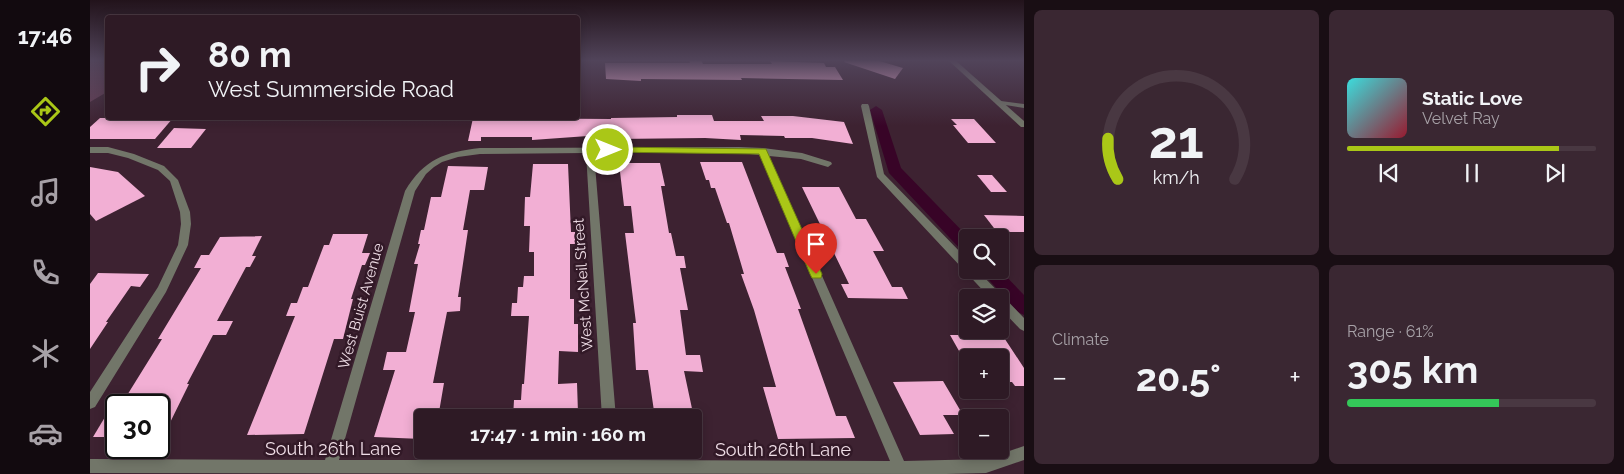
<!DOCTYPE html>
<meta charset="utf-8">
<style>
:root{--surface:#2e1a25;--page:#3a2732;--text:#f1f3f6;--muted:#a7a1a7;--line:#493842;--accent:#aac717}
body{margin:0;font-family:Raleway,sans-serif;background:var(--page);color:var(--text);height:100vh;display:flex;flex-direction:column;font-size:19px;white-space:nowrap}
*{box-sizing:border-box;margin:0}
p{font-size:16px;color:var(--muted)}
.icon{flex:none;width:28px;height:28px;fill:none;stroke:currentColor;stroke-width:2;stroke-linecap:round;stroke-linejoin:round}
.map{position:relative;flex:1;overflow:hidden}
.drawer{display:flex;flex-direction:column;gap:10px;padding:10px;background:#190e14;width:600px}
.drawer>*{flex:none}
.banner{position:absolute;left:15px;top:15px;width:475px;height:105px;border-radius:5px;box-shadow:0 2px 12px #0003,0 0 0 1px var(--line);background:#2e1a25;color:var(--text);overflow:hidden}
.controls{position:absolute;left:869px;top:229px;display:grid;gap:10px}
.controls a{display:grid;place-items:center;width:50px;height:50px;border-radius:5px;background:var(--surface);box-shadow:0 2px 12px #0003,0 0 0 1px var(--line);font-size:25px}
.speed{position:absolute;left:15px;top:394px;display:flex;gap:10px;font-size:25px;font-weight:700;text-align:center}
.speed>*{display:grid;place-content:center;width:65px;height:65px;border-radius:50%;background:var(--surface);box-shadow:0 2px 12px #0003,0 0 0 1px var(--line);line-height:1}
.speed .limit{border:2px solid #111;border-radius:8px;background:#fff;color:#111}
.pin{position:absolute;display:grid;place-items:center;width:42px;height:42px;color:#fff;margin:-51px -21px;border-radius:50% 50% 50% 0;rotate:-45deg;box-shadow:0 0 5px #0007}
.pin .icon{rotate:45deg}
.me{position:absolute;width:55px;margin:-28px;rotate:90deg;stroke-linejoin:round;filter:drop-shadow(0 0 4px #0008)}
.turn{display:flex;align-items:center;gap:18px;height:105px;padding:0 20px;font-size:22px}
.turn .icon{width:65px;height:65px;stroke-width:2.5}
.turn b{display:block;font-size:35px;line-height:42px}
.big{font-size:38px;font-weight:700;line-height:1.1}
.drawer .widget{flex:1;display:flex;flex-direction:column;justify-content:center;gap:8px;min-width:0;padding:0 18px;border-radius:8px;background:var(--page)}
.drawer .dial{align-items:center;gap:0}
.dial svg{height:130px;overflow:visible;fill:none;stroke:var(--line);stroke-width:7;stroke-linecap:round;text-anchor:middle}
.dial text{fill:var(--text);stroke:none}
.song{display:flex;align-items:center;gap:15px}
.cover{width:60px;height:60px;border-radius:8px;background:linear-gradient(135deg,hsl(180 70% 55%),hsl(350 70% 35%))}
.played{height:5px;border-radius:2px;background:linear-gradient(90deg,var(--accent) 85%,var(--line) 85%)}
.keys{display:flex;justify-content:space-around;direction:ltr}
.heat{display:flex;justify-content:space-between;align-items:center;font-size:28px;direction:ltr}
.charge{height:8px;border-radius:4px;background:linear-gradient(90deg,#34c759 61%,var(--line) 0)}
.drawer .tiles{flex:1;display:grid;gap:10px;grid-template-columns:repeat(2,1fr)}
.trip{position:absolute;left:324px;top:409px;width:288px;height:50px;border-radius:5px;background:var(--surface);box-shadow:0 2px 12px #0003,0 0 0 1px var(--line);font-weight:700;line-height:50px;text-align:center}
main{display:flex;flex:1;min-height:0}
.dock{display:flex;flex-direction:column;width:90px;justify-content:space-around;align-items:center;background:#120a0f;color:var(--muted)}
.dock .icon{width:35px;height:35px}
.dock .active{color:var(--accent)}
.dock b{font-size:22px;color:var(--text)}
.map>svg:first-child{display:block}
.green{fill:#633c52}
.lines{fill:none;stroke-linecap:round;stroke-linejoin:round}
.canal{fill:#380427;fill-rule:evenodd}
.building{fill:#f2afd4}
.lane{fill:#727669;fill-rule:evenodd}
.street{fill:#727669;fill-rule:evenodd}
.route{fill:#aac717;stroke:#6e810f}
.labels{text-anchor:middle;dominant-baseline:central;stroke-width:5;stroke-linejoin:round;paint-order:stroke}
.street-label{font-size:15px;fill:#efdde6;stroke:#321927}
.near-street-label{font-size:18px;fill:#efdde6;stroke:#321927}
</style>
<main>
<nav class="dock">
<b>17:46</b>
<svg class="icon active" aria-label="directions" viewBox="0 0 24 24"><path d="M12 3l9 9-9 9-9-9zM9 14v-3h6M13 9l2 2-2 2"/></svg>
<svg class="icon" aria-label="music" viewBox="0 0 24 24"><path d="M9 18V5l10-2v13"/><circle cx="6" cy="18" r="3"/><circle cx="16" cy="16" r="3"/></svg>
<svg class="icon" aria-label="phone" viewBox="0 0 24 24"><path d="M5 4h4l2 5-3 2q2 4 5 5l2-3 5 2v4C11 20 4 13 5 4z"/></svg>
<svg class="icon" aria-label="climate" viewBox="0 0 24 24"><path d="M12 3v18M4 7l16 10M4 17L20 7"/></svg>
<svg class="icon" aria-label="car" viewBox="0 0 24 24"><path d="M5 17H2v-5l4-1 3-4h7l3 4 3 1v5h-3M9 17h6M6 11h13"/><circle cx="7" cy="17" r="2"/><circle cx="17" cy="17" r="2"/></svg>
</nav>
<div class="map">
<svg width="934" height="474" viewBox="0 0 934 474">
<rect width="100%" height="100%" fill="#3d2231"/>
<!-- green -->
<polygon class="green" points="0,60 18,60 17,92 0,102"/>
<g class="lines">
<!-- canal -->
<g class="canal">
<polygon points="786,106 792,110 811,168 879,238 878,253 872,251 799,173 780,110"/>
<polygon points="890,270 910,270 934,295 934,315 928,312"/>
</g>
</g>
<!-- building -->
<g class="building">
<polygon points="599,60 611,60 613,64 682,64 680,61 734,63 736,67 745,67 753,80 651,78 652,80 551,79 551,81 516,79 515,63 600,63"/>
<polygon points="755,60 786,60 813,68 805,79 754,62"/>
<polygon points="587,115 622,115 624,121 674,121 671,116 703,116 754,122 763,144 722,138 695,138 694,136 650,135 651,140 615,138 526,139 526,136 498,136 442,140 442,137 391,137 391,141 378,141 383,118 521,119 521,118 587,117"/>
<polygon points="10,118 83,118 65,139 0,139 0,127"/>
<polygon points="861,119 884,119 906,143 878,143 863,125 867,125"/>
<polygon points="84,128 116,129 101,148 67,148"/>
<polygon points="610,162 652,162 687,253 694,253 699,267 695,267 711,309 708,309 746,416 756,416 765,438 688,439 673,387 686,387 664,310 651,274 654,274 639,223 637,223 625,188 621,188 619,180 616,180"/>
<polygon points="529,163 570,163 575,186 571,186 579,233 581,233 586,256 594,256 596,268 590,268 598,310 590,310 596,355 610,355 613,372 594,371 604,418 565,418 558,370 546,370 543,323 546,323 535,233 544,233 541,206 534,206"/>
<polygon points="443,164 478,164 481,232 485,232 485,244 480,244 480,299 484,299 484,324 488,324 488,352 469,351 468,384 487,383 488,413 474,414 474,418 423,418 424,400 431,400 432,384 434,384 439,316 421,316 422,303 427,303 428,287 433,287 434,276 444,276 444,252 439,252 440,226 434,226 435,197 440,197"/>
<polygon points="358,166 398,167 394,190 380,190 373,230 378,230 368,297 371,297 370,311 357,312 343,383 354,383 348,418 332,418 332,439 284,437 305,370 293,370 297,352 316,352 325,312 319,312 328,264 324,264 330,244 328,244 331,230 334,230 341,197 351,197"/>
<polygon points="0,167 28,172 55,196 6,221 0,214"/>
<polygon points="887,175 902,175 917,192 901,192"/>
<polygon points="712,187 749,187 766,219 776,219 794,251 783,251 802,287 812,287 818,299 758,298 751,284 759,284"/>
<polygon points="894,215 934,216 934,232 907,232"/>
<polygon points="243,234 278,234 272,253 280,253 275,265 272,265 261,299 263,299 253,339 244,339 214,434 157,435 205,316 196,316 201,303 207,303 213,287 218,287 234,245 239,245"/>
<polygon points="172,236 162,256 166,256 160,267 156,267 127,321 143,321 136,335 123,335 97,384 99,384 69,445 69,405 31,405 72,339 68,339 111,268 104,268 111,255 119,255 130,237"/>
<polygon points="8,273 59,274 50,287 41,286 16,322 18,322 0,349 0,284"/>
<polygon points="893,330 909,330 934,368 934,386 925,386 922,382 910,382 910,358 873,358 860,335 874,335 872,331 894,332"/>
<polygon points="853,381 873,415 853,415 864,434 830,435 803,382"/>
<polygon points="26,416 26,437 3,437 15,417"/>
</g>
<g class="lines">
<!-- lane -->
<polygon class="lane" points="911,101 934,104 934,108 909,104 908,103"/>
<!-- street -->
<g class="street">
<polygon points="858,60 865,60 934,121 934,127 931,127"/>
<polygon points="772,104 778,104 779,106 794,174 878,260 878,270 887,270 934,318 934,331 930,329 910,308 910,298 900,298 787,177 771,106"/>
<polygon points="0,147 18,147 44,154 74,166 88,180 100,212 101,224 98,245 76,292 5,407 0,409 0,392 68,287 88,245 91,224 90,212 80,181 68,170 38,158 18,153 0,153"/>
<path d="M 649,147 L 673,148 L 712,153 L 741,162 L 742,164 L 738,167 L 711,159 L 679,156 L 814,461 L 896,459 L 934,446 L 934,460 L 896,473 L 856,474 L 0,473 L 0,459 L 235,460 L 315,191 C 334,159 355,152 390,148 ZM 496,153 L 512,418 L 526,418 L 504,153 L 649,153 L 670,155 L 800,461 L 529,460 L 528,450 L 514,450 L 515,460 L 249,460 L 325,191 L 336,174 L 344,167 L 352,162 L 368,157 L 390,154 Z"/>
</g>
</g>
<!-- sky -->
<linearGradient id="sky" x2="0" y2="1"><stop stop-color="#22131b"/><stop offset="0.48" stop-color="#51445a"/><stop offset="1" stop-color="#51445a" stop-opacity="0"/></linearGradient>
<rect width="934" height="126" fill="url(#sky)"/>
<!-- route -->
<polygon class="route" points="518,147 676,149 732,274 731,278 722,278 720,274 669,154 515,152 515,148"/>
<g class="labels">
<!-- street labels -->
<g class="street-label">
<text transform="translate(493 285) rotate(-94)">West McNeil Street</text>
<text transform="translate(271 306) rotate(-74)">West Buist Avenue</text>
</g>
<!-- near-street labels -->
<g class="near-street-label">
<text x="243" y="448">South 26th Lane</text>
<text x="693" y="449">South 26th Lane</text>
</g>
</g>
</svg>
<div class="controls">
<a><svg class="icon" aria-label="search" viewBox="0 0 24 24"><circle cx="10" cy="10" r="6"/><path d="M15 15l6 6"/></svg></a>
<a><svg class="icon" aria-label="layers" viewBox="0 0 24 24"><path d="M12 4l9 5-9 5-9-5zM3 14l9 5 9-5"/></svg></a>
<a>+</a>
<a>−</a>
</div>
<div class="speed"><div class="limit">30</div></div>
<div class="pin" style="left:726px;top:274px;background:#d93025"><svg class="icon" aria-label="arrive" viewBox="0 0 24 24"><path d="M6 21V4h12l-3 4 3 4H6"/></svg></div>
<svg class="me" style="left:518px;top:150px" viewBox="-20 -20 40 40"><circle r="17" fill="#aac717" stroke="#fff" stroke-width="3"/><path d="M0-11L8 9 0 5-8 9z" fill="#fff"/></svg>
<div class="trip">17:47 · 1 min · 160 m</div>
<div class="banner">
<div class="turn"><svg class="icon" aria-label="right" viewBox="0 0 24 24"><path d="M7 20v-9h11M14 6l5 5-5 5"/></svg><div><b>80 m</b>West Summerside Road</div></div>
</div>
</div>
<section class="drawer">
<div class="tiles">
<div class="widget dial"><svg viewBox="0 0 100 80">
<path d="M14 69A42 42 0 1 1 86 69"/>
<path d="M14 69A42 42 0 0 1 8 44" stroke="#aac717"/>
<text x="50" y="56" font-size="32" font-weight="700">21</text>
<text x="50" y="72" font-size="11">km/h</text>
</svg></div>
<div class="widget">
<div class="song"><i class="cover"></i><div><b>Static Love</b><p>Velvet Ray</p></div></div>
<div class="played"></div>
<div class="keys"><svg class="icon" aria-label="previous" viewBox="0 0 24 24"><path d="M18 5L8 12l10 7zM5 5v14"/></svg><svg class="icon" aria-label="pause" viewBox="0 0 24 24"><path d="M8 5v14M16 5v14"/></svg><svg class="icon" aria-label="next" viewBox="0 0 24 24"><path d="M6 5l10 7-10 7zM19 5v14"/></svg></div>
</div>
<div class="widget"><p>Climate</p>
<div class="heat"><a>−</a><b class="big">20.5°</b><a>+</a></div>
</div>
<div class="widget"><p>Range · 61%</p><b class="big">305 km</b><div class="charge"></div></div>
</div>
</section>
</main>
